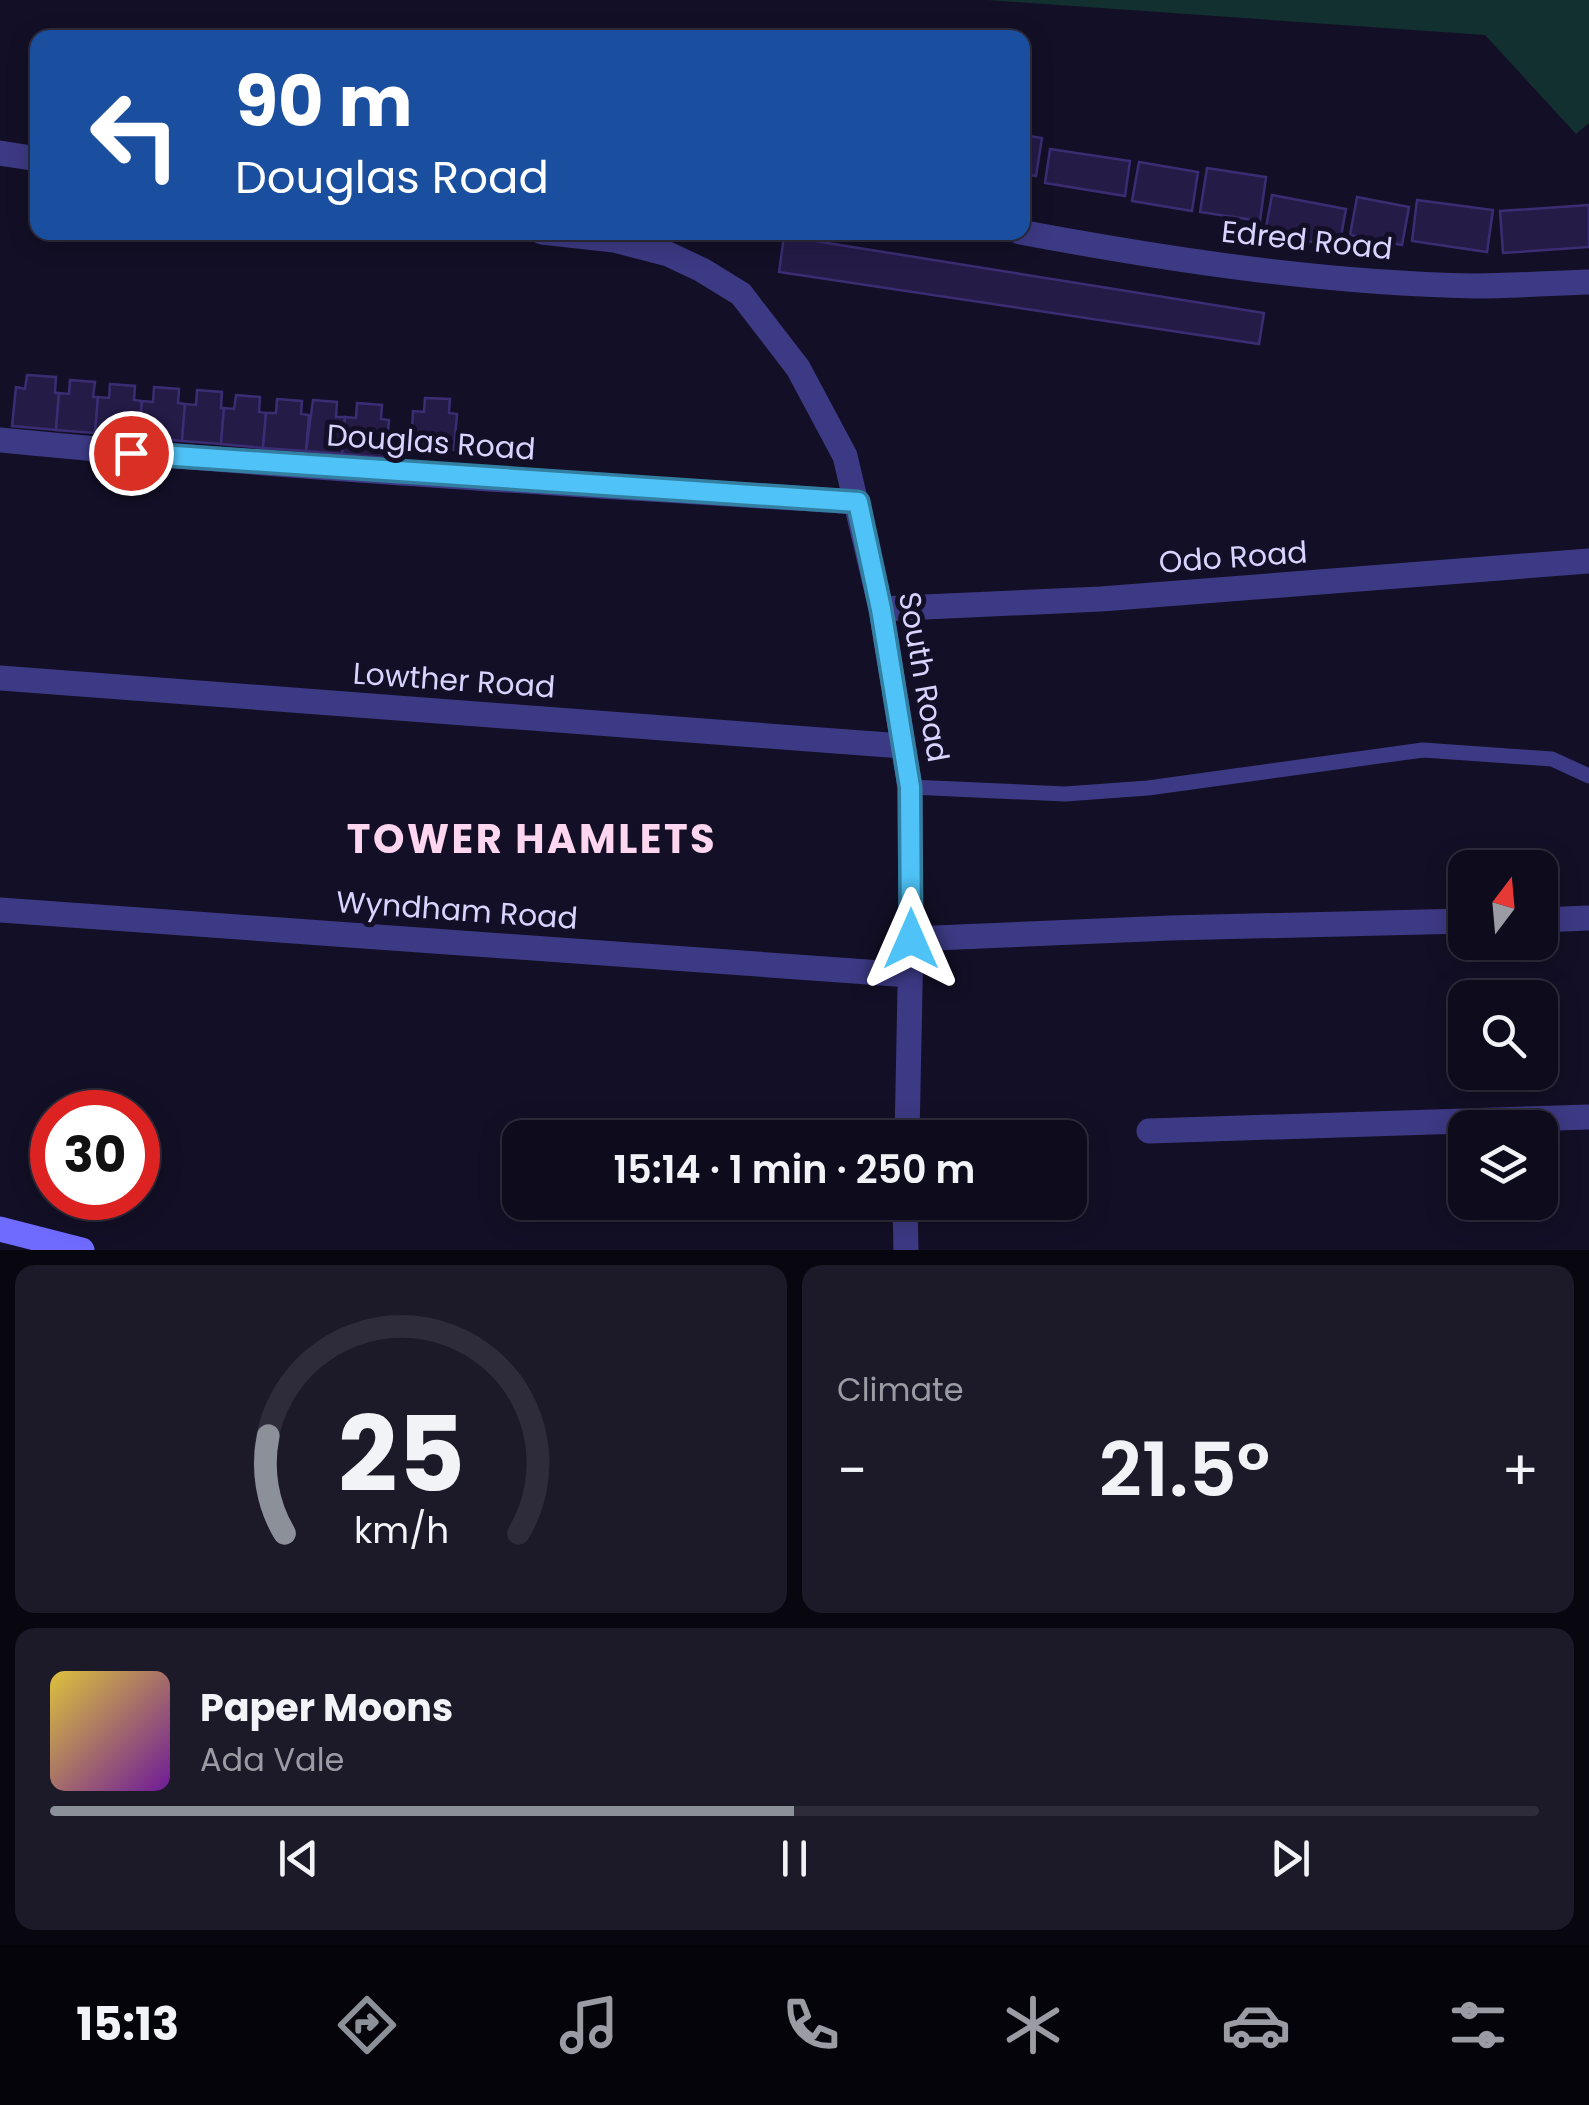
<!DOCTYPE html>
<meta charset="utf-8">
<style>
:root{--surface:#0e0b1c;--page:#1c1929;--text:#f1f3f6;--muted:#9b9ba3;--line:#2e2b3b;--accent:#8c9099}
body{margin:0;font-family:Poppins,sans-serif;background:var(--page);color:var(--text);height:100vh;display:flex;flex-direction:column;font-size:38px;white-space:nowrap}
*{box-sizing:border-box;margin:0}
p{font-size:32px;color:var(--muted)}
.icon{flex:none;width:55px;height:55px;fill:none;stroke:currentColor;stroke-width:2;stroke-linecap:round;stroke-linejoin:round}
.map{position:relative;height:1250px;overflow:hidden}
.details{display:flex;flex-direction:column;gap:15px;padding:15px;background:#08060f;flex:1}
.details>*{flex:none}
.hud{position:absolute;left:30px;top:30px;width:1000px;height:210px;border-radius:20px;box-shadow:0 5px 25px #0003,0 0 0 2px var(--line);background:#1a4fa0;color:#fff;overflow:hidden}
.needle{width:65px;rotate:16deg}
.controls{position:absolute;left:1448px;top:850px;display:grid;gap:20px}
.controls a{display:grid;place-items:center;width:110px;height:110px;border-radius:20px;background:var(--surface);box-shadow:0 5px 25px #0003,0 0 0 2px var(--line);font-size:50px}
.speed{position:absolute;left:30px;top:1090px;display:flex;gap:20px;font-size:50px;font-weight:700;text-align:center}
.speed>*{display:grid;place-content:center;width:130px;height:130px;border-radius:50%;background:var(--surface);box-shadow:0 5px 25px #0003,0 0 0 2px var(--line);line-height:1}
.speed .limit{border:15px solid #d22;background:#fff;color:#111}
.pin{position:absolute;display:grid;place-items:center;width:85px;height:85px;color:#fff;margin:-42px;border:5px solid #fff;border-radius:50%;box-shadow:0 2px 10px #0007}
.me{position:absolute;width:110px;margin:-55px;rotate:0deg;stroke-linejoin:round;filter:drop-shadow(0 0 8px #0008)}
.turn{display:flex;align-items:center;gap:35px;height:210px;padding:0 40px;font-size:45px}
.turn .icon{width:130px;height:130px;stroke-width:2.5}
.turn b{display:block;font-size:70px;line-height:85px}
.big{font-size:75px;font-weight:600;line-height:1.1}
.details .tile{flex:1;display:flex;flex-direction:column;justify-content:center;gap:15px;min-width:0;padding:0 35px;border-radius:20px;background:var(--page)}
.details .dial{align-items:center;gap:0}
.dial svg{height:260px;overflow:visible;fill:none;stroke:var(--line);stroke-width:7;stroke-linecap:round;text-anchor:middle}
.dial text{fill:var(--text);stroke:none}
.song{display:flex;align-items:center;gap:30px}
.cover{width:120px;height:120px;border-radius:15px;background:linear-gradient(135deg,hsl(50 70% 55%),hsl(280 70% 35%))}
.played{height:10px;border-radius:5px;background:linear-gradient(90deg,var(--accent) 50%,var(--line) 50%)}
.keys{display:flex;justify-content:space-around;direction:ltr}
.heat{display:flex;justify-content:space-between;align-items:center;font-size:55px;direction:ltr}
.details .tiles{flex:1;display:grid;gap:15px;grid-template-columns:1fr 1fr}
.tile:last-child{grid-column:span 2}
.trip{position:absolute;left:502px;top:1120px;width:585px;height:100px;border-radius:20px;background:var(--surface);box-shadow:0 5px 25px #0003,0 0 0 2px var(--line);font-weight:600;line-height:100px;text-align:center}
.dock{display:flex;height:160px;justify-content:space-around;align-items:center;background:#06040b;color:var(--muted)}
.dock .icon{width:70px;height:70px}
.dock .current{color:var(--accent)}
.dock b{font-size:45px;color:var(--text)}
.map>svg:first-child{display:block}
.green{fill:#12302f}
.building{fill:#241b47;stroke:#3b2d73;stroke-width:2.5}
.lines{fill:none;stroke-linecap:round;stroke-linejoin:round}
.lane{stroke:#3d3a85;stroke-width:15}
.street{stroke:#3d3a85;stroke-width:25}
.secondary{stroke:#6f6bff;stroke-width:25}
.route-casing{stroke:#337fa1;stroke-width:25}
.route{stroke:#4fc3f7;stroke-width:18}
.labels{text-anchor:middle;dominant-baseline:central;stroke-width:10;stroke-linejoin:round;paint-order:stroke}
.street-label{font-size:30px;fill:#d9d4ff;stroke:#130f26}
.district-label{font-size:40px;font-weight:bold;letter-spacing:2.5px;fill:#ffd6f0;stroke:#130f26}
</style>
<div class="map">
<svg width="1589" height="1250" viewBox="0 0 1589 1250">
<rect width="100%" height="100%" fill="#130f26"/>
<!-- green -->
<polygon class="green" points="987,0 1589,0 1589,123 1576,134 1485,35"/>
<!-- building -->
<g class="building">
<polygon points="1022,135 1042,138 1036,176 1022,174"/>
<polygon points="1050,149 1130,161 1125,196 1045,183"/>
<polygon points="1139,162 1198,172 1192,211 1132,201"/>
<polygon points="1207,168 1266,177 1260,221 1200,212"/>
<polygon points="1272,195 1346,209 1339,247 1265,233"/>
<polygon points="1357,197 1409,207 1402,245 1350,235"/>
<polygon points="1417,200 1493,210 1487,252 1412,241"/>
<polygon points="1589,205 1589,247 1503,253 1500,211"/>
<polygon points="784,236 1264,313 1259,344 779,272"/>
<polygon points="27,375 56,377 55,393 59,393 56,430 12,426 16,387 25,389"/>
<polygon points="70,380 95,382 93,397 98,397 95,433 56,430 59,393 69,394"/>
<polygon points="110,384 135,386 134,400 142,401 139,437 95,433 98,397 109,398"/>
<polygon points="154,387 179,389 178,403 185,404 182,441 139,437 142,401 153,402"/>
<polygon points="197,390 222,392 221,408 224,408 221,444 182,441 185,404 196,405"/>
<polygon points="236,395 260,397 259,412 266,413 263,448 221,444 224,408 234,409"/>
<polygon points="425,398 450,399 449,413 457,414 454,450 411,447 413,411 424,412"/>
<polygon points="277,399 302,401 301,414 309,415 306,451 263,448 266,413 276,413"/>
<polygon points="313,400 337,402 336,417 345,417 342,454 306,451"/>
<polygon points="357,403 382,405 381,419 389,420 386,458 342,454 345,417 356,418"/>
</g>
<g class="lines">
<!-- lane -->
<polyline class="lane" points="910,787 1065,794 1148,788 1423,750 1552,759 1589,776"/>
<!-- street -->
<g class="street">
<polyline points="0,153 38,159"/>
<polyline points="542,232 614,240 668,254 702,270 741,294 798,368 845,456 881,609 910,787 911,939 907,1138"/>
<path d="M 1020,232 C 1170,260 1322,283 1475,286 C 1513,286 1551,283 1589,282"/>
<path d="M 0,440 C 285,468 572,484 858,502"/>
<polyline points="881,609 1101,599 1589,561"/>
<polyline points="0,678 902,746"/>
<polyline points="0,910 910,975"/>
<polyline points="1540,920 1589,918"/>
<polyline points="911,939 1170,928 1465,921"/>
<polyline points="1149,1131 1589,1117"/>
<polyline points="905,1202 906,1250"/>
</g>
<!-- secondary -->
<polyline class="secondary" points="0,1229 82,1250"/>
</g>
<g class="lines">
<defs>
<polyline id="route" points="131,453 858,502 881,609 910,787 911,939"/>
</defs>
<!-- route casing -->
<use href="#route" class="route-casing"/>
<!-- route -->
<use href="#route" class="route"/>
</g>
<g class="labels">
<!-- street labels -->
<g class="street-label">
<text transform="translate(1307 240) rotate(6)">Edred Road</text>
<text transform="translate(431 442) rotate(4)">Douglas Road</text>
<text transform="translate(1233 557) rotate(-4)">Odo Road</text>
<text transform="translate(924 677) rotate(80)">South Road</text>
<text transform="translate(454 680) rotate(4)">Lowther Road</text>
<text transform="translate(457 910) rotate(4)">Wyndham Road</text>
</g>
<!-- district labels -->
<g class="district-label">
<text x="532" y="839">TOWER HAMLETS</text>
</g>
</g>
</svg>
<div class="controls">
<a><svg class="needle" viewBox="-14 -14 28 28"><path d="M0-13l5 13h-10z" fill="#e53935"/><path d="M0 13l5-13h-10z" fill="#9b9ba3"/></svg></a>
<a><svg class="icon" aria-label="search" viewBox="0 0 24 24"><circle cx="10" cy="10" r="6"/><path d="M15 15l6 6"/></svg></a>
<a><svg class="icon" aria-label="layers" viewBox="0 0 24 24"><path d="M12 4l9 5-9 5-9-5zM3 14l9 5 9-5"/></svg></a>
</div>
<div class="speed"><div class="limit">30</div></div>
<div class="pin" style="left:131px;top:453px;background:#d93025"><svg class="icon" aria-label="arrive" viewBox="0 0 24 24"><path d="M6 21V4h12l-3 4 3 4H6"/></svg></div>
<svg class="me" style="left:911px;top:939px" viewBox="-20 -20 40 40"><path d="M0-17L14 15 0 8-14 15z" fill="#4fc3f7" stroke="#fff" stroke-width="4"/></svg>
<div class="trip">15:14 · 1 min · 250 m</div>
<div class="hud">
<div class="turn"><svg class="icon" aria-label="left" viewBox="0 0 24 24"><path d="M17 20v-9H6M10 6l-5 5 5 5"/></svg><div><b>90 m</b>Douglas Road</div></div>
</div>
</div>
<section class="details">
<div class="tiles">
<div class="tile dial"><svg viewBox="0 0 100 80">
<path d="M14 69A42 42 0 1 1 86 69"/>
<path d="M14 69A42 42 0 0 1 9 39" stroke="#8c9099"/>
<text x="50" y="56" font-size="32" font-weight="700">25</text>
<text x="50" y="72" font-size="11">km/h</text>
</svg></div>
<div class="tile"><p>Climate</p>
<div class="heat"><a>−</a><b class="big">21.5°</b><a>+</a></div>
</div>
<div class="tile">
<div class="song"><i class="cover"></i><div><b>Paper Moons</b><p>Ada Vale</p></div></div>
<div class="played"></div>
<div class="keys"><svg class="icon" aria-label="previous" viewBox="0 0 24 24"><path d="M18 5L8 12l10 7zM5 5v14"/></svg><svg class="icon" aria-label="pause" viewBox="0 0 24 24"><path d="M8 5v14M16 5v14"/></svg><svg class="icon" aria-label="next" viewBox="0 0 24 24"><path d="M6 5l10 7-10 7zM19 5v14"/></svg></div>
</div>
</div>
</section>
<nav class="dock">
<b>15:13</b>
<svg class="icon current" aria-label="directions" viewBox="0 0 24 24"><path d="M12 3l9 9-9 9-9-9zM9 14v-3h6M13 9l2 2-2 2"/></svg>
<svg class="icon" aria-label="music" viewBox="0 0 24 24"><path d="M9 18V5l10-2v13"/><circle cx="6" cy="18" r="3"/><circle cx="16" cy="16" r="3"/></svg>
<svg class="icon" aria-label="phone" viewBox="0 0 24 24"><path d="M5 4h4l2 5-3 2q2 4 5 5l2-3 5 2v4C11 20 4 13 5 4z"/></svg>
<svg class="icon" aria-label="climate" viewBox="0 0 24 24"><path d="M12 3v18M4 7l16 10M4 17L20 7"/></svg>
<svg class="icon" aria-label="car" viewBox="0 0 24 24"><path d="M5 17H2v-5l4-1 3-4h7l3 4 3 1v5h-3M9 17h6M6 11h13"/><circle cx="7" cy="17" r="2"/><circle cx="17" cy="17" r="2"/></svg>
<svg class="icon" aria-label="filters" viewBox="0 0 24 24"><path d="M4 7h16M4 17h16"/><circle cx="9" cy="7" r="2"/><circle cx="15" cy="17" r="2"/></svg>
</nav>
